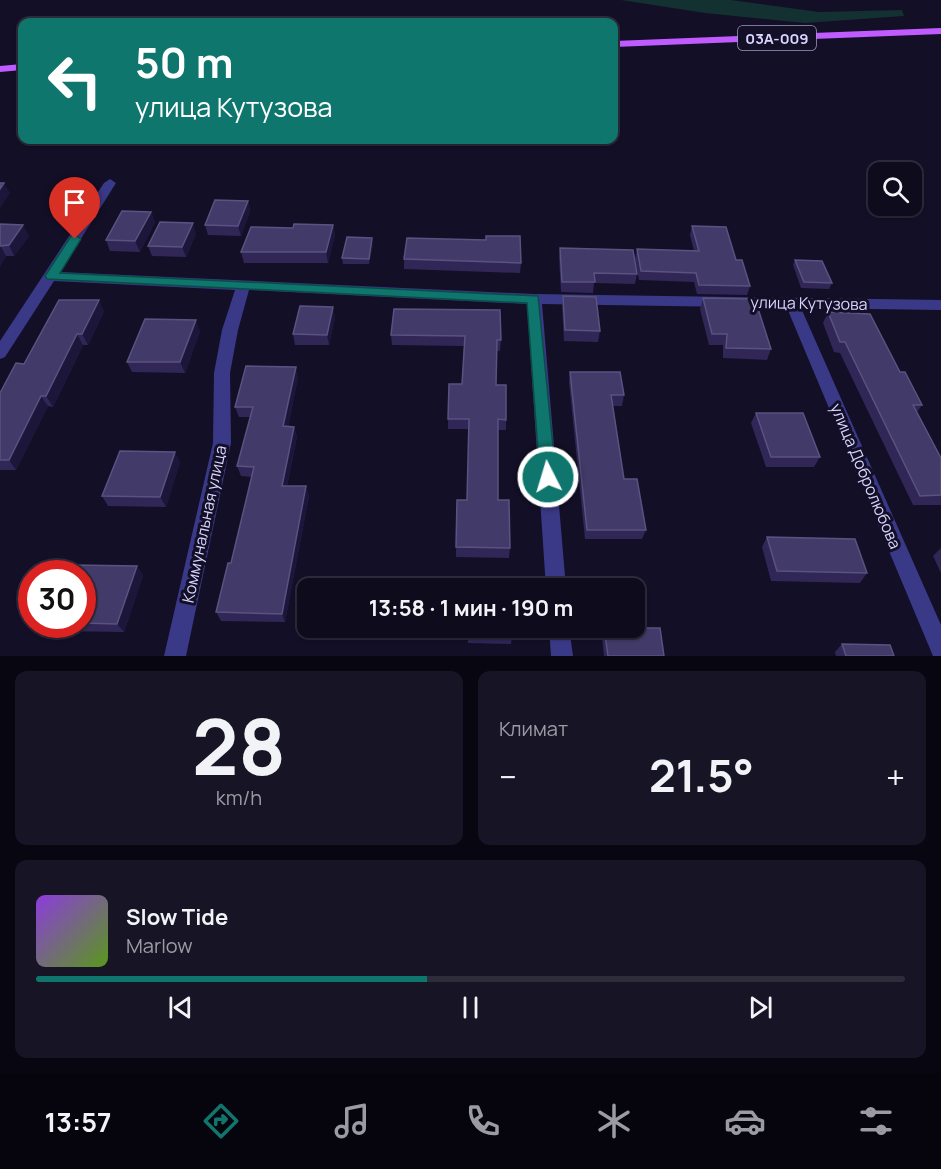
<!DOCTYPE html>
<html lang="ru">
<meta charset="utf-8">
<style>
:root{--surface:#0e0b1d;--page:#171426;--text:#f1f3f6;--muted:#9b9ba4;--line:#2e2b3b;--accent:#0f766e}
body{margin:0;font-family:Manrope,sans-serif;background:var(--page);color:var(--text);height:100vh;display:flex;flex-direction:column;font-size:22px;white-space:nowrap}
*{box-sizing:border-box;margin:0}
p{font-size:20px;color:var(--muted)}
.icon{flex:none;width:33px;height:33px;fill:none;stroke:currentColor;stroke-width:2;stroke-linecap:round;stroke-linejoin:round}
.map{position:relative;height:656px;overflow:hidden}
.side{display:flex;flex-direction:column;gap:15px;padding:15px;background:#080610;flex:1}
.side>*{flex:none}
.banner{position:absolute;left:18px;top:18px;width:600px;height:126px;border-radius:12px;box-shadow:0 2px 4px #0004,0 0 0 2px var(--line);background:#0f766e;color:#fff;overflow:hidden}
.fabs{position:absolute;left:868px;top:162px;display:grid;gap:12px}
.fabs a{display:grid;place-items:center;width:54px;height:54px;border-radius:12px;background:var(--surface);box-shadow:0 2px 4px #0004,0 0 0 2px var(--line);font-size:30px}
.speed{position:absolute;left:18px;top:560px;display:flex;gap:12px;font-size:30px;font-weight:700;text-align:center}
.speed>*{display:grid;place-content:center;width:78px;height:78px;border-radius:50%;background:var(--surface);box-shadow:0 2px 4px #0004,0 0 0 2px var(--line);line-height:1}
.speed .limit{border:9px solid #d22;background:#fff;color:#111}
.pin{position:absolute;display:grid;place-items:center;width:51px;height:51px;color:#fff;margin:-62px -26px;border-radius:50% 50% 50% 0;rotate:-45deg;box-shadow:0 0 6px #0007}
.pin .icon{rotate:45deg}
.me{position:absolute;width:66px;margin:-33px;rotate:355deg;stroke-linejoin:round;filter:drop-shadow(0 0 4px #0008)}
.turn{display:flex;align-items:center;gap:21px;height:126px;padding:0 18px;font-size:27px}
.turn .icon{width:78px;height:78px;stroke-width:2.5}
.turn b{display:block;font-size:42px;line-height:51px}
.big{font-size:45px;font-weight:700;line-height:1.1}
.side .card{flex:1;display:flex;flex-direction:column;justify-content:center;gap:9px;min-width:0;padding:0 21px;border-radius:12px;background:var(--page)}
.side .dial{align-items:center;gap:0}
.dial b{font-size:78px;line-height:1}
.song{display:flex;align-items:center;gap:18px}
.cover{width:72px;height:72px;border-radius:9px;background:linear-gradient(135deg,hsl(270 70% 55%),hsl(90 70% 35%))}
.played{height:6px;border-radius:3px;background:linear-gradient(90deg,var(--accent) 45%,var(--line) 45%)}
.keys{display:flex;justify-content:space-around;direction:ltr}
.heat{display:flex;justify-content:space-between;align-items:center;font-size:33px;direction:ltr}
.side .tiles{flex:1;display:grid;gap:15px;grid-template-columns:1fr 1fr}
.card:last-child{grid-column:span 2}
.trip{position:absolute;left:297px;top:578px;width:348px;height:60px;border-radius:12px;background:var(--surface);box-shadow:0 2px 4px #0004,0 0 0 2px var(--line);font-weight:700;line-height:60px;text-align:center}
.menu{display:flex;height:96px;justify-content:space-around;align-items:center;background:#06040c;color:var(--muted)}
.menu .icon{width:42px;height:42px}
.menu .current{color:var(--accent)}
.menu b{font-size:27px;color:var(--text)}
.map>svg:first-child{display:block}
.green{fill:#123130}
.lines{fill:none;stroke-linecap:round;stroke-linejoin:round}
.street{fill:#3a3987;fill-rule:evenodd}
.primary{fill:#c05cff;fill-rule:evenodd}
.wall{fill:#302756}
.shaded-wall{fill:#1d163b}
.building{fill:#423a68;stroke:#5a5280;stroke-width:1.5}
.route{fill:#0f766e;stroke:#0a4d48;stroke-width:1.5}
.labels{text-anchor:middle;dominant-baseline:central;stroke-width:6;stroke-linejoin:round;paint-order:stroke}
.shield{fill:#130f27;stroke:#9e9abe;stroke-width:1.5}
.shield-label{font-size:15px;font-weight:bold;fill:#d9d5ff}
.street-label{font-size:16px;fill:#d9d5ff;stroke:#130f27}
</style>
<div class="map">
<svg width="941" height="656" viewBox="0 0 941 656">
<rect width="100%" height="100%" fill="#130f27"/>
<!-- green -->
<polygon class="green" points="621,0 731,0 819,12 902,10 904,16 805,23 705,13"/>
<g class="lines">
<!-- street -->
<g class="street">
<polygon points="110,179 116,183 60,272 534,294 941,300 941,310 801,308 941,625 941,656 933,656 787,308 542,304 566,588 546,588 527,304 249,290 238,330 230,373 231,443 186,656 164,656 213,443 214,373 222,330 235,290 54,281 5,357 0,359 0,341 104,183"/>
<polygon points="549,627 569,627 573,656 551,656"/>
</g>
<!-- primary -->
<g class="primary">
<polygon points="941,28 941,34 614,47 614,41"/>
<polygon points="22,64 22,70 0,72 0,66"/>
</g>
</g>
<!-- wall -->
<g class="wall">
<polygon points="248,201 250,211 241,236 208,235 205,225"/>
<polygon points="151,212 155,222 140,252 110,251 106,240"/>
<polygon points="0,224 29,236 14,256 6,256 0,266"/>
<polygon points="333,225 335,235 328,263 244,263 241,252 293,228"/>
<polygon points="692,226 736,260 750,286 747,295 697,294 694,282 639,280 635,259 637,249 694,251 690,235"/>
<polygon points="196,234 186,257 152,256 148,246"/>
<polygon points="373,244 369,264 343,264 342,258"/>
<polygon points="560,248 637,274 635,284 594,283 593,293 561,292 559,258"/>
<polygon points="404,259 521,263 520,273 404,269"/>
<polygon points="795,260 832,283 829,289 801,288 793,265"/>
<polygon points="563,296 600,331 598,342 564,341 562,307"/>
<polygon points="703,298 771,349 767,360 723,358 723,345 709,345 700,309"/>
<polygon points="394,309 501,340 500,351 497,351 496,385 506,420 506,430 498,430 498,500 510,548 509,558 456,557 456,547 467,500 469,429 448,429 448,419 462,384 464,346 392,345 391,335"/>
<polygon points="104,311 88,345 83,345 53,407 48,406 16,470 0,470 0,393 24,364"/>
<polygon points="828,312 900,372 922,405 917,412 941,458 941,505 913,505 840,353 834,352 823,323"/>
<polygon points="335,317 329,345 295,345 293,334"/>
<polygon points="200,331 185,373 132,372 127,362"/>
<polygon points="570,372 624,395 622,406 613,406 624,479 646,530 642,539 585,539 569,382"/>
<polygon points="298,377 288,427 294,427 297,437 287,486 306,486 309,496 285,622 221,621 216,612 231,563 252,477 241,476 237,466 250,417 239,417 235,407"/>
<polygon points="756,413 820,457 814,467 766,467 751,423"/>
<polygon points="180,462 166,507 108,506 102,496"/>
<polygon points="767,537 867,573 860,583 771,581 762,547"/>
<polygon points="941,548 941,573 933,556"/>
<polygon points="82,573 143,575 124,632 58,631 51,624 82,624"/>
<polygon points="468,627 512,635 511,644 468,643"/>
<polygon points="604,628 664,656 604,656 602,637"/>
<polygon points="842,644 894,656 836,656 835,652"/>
</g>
<!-- shaded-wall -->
<g class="shaded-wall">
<polygon points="4,183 10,193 0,208 0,189"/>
<polygon points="248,201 250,211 241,236 238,226"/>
<polygon points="151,212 155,222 140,252 135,241"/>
<polygon points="193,223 196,234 186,257 182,247"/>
<polygon points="23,225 29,236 14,256 9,245"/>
<polygon points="333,225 335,235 328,263 326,252"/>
<polygon points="372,238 373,244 369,264 369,259"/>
<polygon points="0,245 6,256 0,266"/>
<polygon points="99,300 104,311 88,345 82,334"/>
<polygon points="333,307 335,317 329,345 327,335"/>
<polygon points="196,320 200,331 185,373 180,362"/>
<polygon points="77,334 83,345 53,407 46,396"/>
<polygon points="296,367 298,377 286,437 283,426"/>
<polygon points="41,396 48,406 16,470 9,460"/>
<polygon points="294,427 297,437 285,495 282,486"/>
<polygon points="175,452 180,462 166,507 160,497"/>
<polygon points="306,486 309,496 285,622 282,614"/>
<polygon points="137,566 143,575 124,632 117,624"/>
</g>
<!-- building -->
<g class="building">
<polygon points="0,183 4,183 0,189"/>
<polygon points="215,200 248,201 238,226 205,225"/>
<polygon points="122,211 151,212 135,241 106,240"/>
<polygon points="160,222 193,223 182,247 148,246"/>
<polygon points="0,224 23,225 9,245 0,246"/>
<polygon points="294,224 333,225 326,252 241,252 251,227 293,228"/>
<polygon points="692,226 726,227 736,260 742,260 750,286 699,285 696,273 641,271 637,249 699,251"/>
<polygon points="486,236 520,236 521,263 404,259 407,238 486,240"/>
<polygon points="347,237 372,238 369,259 342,258"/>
<polygon points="560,248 633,250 637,274 594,273 595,282 562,282"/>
<polygon points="795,260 822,261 832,283 804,282"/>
<polygon points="563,296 596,297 600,331 565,330"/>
<polygon points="703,298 755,299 771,349 726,348 727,334 712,334"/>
<polygon points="59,300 99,300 82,334 77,334 46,396 41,396 9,460 0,460 0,393 16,363 24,364"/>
<polygon points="300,306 333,307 327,335 293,334"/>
<polygon points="394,309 500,310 501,340 497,340 496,385 506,385 506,420 498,419 498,500 509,500 510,548 456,547 457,500 467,500 469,419 448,419 449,384 462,384 465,336 391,335"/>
<polygon points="828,312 870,314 900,372 905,372 922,405 913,405 941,458 941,495 920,496 845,342 840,342"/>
<polygon points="145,319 196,320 180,362 127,362"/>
<polygon points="246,366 296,367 283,426 294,427 282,486 306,486 282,614 216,612 228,563 231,563 254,467 237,466 253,407 235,407"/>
<polygon points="570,372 620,372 624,395 611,395 624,479 637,479 646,530 587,530"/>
<polygon points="756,413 803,413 820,457 771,457"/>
<polygon points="120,451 175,452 160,497 102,496"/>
<polygon points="767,537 855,539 867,573 777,571"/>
<polygon points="73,565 137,566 117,624 82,623 82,573 69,573"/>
<polygon points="468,627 511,627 512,635 468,634"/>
<polygon points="604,628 660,628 664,656 608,656"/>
<polygon points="842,644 890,645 894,656 846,656"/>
</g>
<!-- route -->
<polygon class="route" points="75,235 81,239 60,273 538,296 556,477 553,482 548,484 542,482 540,477 527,303 47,279 45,276 47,273 71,236"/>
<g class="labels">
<!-- shield labels -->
<rect class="shield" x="738" y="26" width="78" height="24" rx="4.5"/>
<g class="shield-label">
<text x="777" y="38">03А-009</text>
</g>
<!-- street labels -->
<g class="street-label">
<text transform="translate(809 303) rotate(1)">улица Кутузова</text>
<text transform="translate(866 476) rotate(67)">улица Добролюбова</text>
<text transform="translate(204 524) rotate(-78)">Коммунальная улица</text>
</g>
</g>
</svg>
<div class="fabs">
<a><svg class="icon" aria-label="search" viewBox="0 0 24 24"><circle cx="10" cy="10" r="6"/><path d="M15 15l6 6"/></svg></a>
</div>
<div class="speed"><div class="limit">30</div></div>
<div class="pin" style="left:75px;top:239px;background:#d93025"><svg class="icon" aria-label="arrive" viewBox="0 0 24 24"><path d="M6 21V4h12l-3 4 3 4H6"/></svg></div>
<svg class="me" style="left:548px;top:477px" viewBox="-20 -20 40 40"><circle r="17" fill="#0f766e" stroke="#fff" stroke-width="3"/><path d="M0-11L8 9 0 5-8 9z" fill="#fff"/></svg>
<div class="trip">13:58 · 1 мин · 190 m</div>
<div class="banner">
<div class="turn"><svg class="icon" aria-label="left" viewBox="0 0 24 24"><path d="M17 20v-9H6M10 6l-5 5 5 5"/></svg><div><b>50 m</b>улица Кутузова</div></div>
</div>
</div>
<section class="side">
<div class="tiles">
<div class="card dial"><b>28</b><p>km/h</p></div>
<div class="card"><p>Климат</p>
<div class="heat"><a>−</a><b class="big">21.5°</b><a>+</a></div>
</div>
<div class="card">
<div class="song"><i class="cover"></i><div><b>Slow Tide</b><p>Marlow</p></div></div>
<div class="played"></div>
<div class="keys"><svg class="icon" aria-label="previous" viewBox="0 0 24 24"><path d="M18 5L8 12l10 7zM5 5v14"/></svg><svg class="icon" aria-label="pause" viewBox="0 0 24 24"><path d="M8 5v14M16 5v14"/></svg><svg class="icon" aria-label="next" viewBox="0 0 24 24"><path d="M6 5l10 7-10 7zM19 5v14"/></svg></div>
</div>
</div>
</section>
<nav class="menu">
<b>13:57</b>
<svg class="icon current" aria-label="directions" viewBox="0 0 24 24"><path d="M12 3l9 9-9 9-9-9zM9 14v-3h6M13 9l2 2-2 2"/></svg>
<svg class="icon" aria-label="music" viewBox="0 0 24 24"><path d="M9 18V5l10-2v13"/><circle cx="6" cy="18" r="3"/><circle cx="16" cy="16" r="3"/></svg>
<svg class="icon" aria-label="phone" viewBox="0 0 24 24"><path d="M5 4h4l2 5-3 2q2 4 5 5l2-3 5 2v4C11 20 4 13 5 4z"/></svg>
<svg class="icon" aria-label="climate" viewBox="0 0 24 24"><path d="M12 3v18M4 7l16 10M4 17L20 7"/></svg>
<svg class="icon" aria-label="car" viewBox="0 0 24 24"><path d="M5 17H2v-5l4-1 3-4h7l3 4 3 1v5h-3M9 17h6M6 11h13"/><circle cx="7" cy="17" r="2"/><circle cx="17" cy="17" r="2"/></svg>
<svg class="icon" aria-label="filters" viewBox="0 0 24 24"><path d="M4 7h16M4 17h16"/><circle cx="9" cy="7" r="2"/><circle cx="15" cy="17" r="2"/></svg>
</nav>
